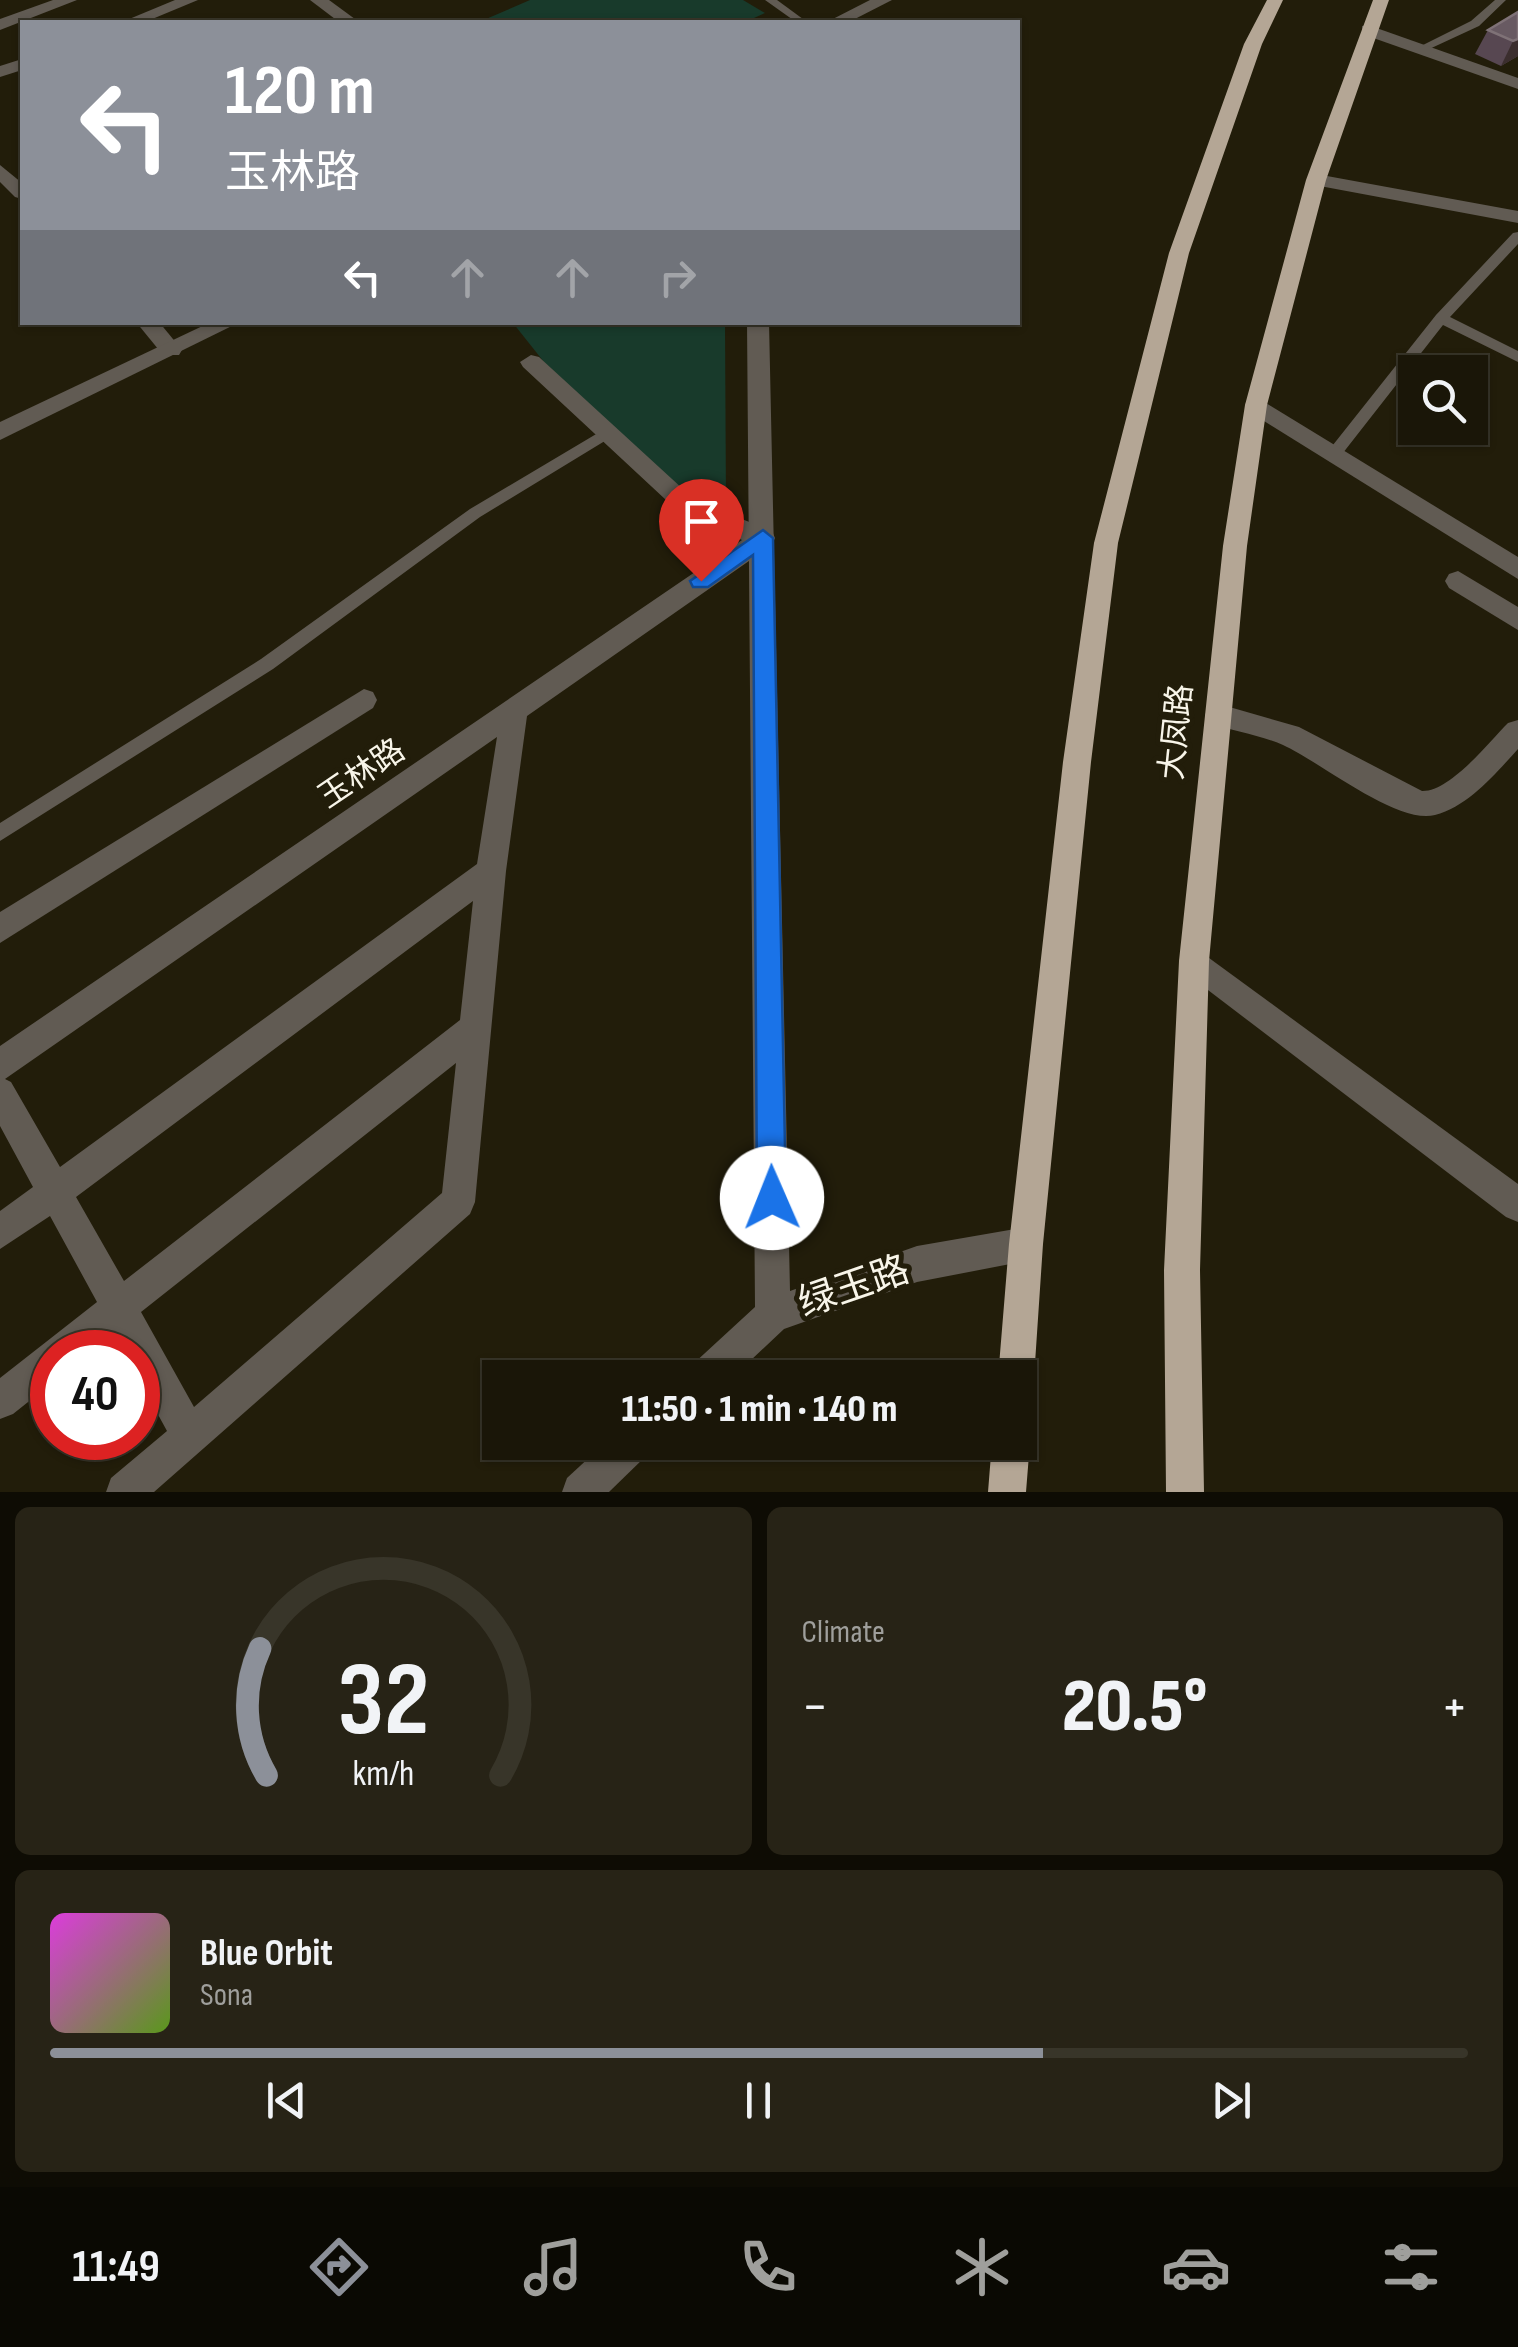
<!DOCTYPE html>
<meta charset="utf-8">
<style>
:root{--surface:#1a1608;--page:#272316;--text:#f1f3f6;--muted:#9f9f9c;--line:#383529;--accent:#8c9099}
body{margin:0;font-family:"Sofia Sans Condensed","Noto Sans SC",sans-serif;background:var(--page);color:var(--text);height:100vh;display:flex;flex-direction:column;font-size:38px;white-space:nowrap}
*{box-sizing:border-box;margin:0}
p{font-size:32px;color:var(--muted)}
.icon{flex:none;width:55px;height:55px;fill:none;stroke:currentColor;stroke-width:2;stroke-linecap:round;stroke-linejoin:round}
.map{position:relative;height:1492px;overflow:hidden}
.details{display:flex;flex-direction:column;gap:15px;padding:15px;background:#0e0c04;flex:1}
.details>*{flex:none}
.hud{position:absolute;left:20px;top:20px;width:1000px;height:305px;border-radius:0px;box-shadow:0 2px 8px #0004,0 0 0 2px var(--line);background:#8c9099;color:#fff;overflow:hidden}
.tools{position:absolute;left:1398px;top:355px;display:grid;gap:20px}
.tools a{display:grid;place-items:center;width:90px;height:90px;border-radius:0px;background:var(--surface);box-shadow:0 2px 8px #0004,0 0 0 2px var(--line);font-size:50px}
.speed{position:absolute;left:30px;top:1330px;display:flex;gap:20px;font-size:50px;font-weight:700;text-align:center}
.speed>*{display:grid;place-content:center;width:130px;height:130px;border-radius:50%;background:var(--surface);box-shadow:0 2px 8px #0004,0 0 0 2px var(--line);line-height:1}
.speed .limit{border:15px solid #d22;background:#fff;color:#111}
.pin{position:absolute;display:grid;place-items:center;width:85px;height:85px;color:#fff;margin:-102px -42px;border-radius:50% 50% 50% 0;rotate:-45deg;box-shadow:0 0 10px #0007}
.pin .icon{rotate:45deg}
.me{position:absolute;width:110px;margin:-55px;rotate:359deg;stroke-linejoin:round;filter:drop-shadow(0 0 8px #0008)}
.turn{display:flex;align-items:center;gap:35px;height:210px;padding:0 40px;font-size:45px}
.turn .icon{width:130px;height:130px;stroke-width:2.5}
.turn b{display:block;font-size:70px;line-height:85px}
.lanes{display:flex;align-items:center;height:95px;padding:0 40px;background:#0003;justify-content:center;gap:50px;direction:ltr}
.lanes .off{opacity:.35}
.big{font-size:75px;font-weight:800;line-height:1.1}
.details .card{flex:1;display:flex;flex-direction:column;justify-content:center;gap:15px;min-width:0;padding:0 35px;border-radius:15px;background:var(--page)}
.details .dial{align-items:center;gap:0}
.dial svg{height:260px;overflow:visible;fill:none;stroke:var(--line);stroke-width:7;stroke-linecap:round;text-anchor:middle}
.dial text{fill:var(--text);stroke:none}
.song{display:flex;align-items:center;gap:30px}
.cover{width:120px;height:120px;border-radius:15px;background:linear-gradient(135deg,hsl(300 70% 55%),hsl(90 70% 35%))}
.played{height:10px;border-radius:5px;background:linear-gradient(90deg,var(--accent) 70%,var(--line) 70%)}
.keys{display:flex;justify-content:space-around;direction:ltr}
.heat{display:flex;justify-content:space-between;align-items:center;font-size:55px;direction:ltr}
.details .tiles{flex:1;display:grid;gap:15px;grid-template-columns:1fr 1fr}
.card:last-child{grid-column:span 2}
.trip{position:absolute;left:482px;top:1360px;width:555px;height:100px;border-radius:0px;background:var(--surface);box-shadow:0 2px 8px #0004,0 0 0 2px var(--line);font-weight:800;line-height:100px;text-align:center}
.dock{display:flex;height:160px;justify-content:space-around;align-items:center;background:#0a0903;color:var(--muted)}
.dock .icon{width:70px;height:70px}
.dock .current{color:var(--accent)}
.dock b{font-size:45px;color:var(--text)}
.map>svg:first-child{display:block}
.green{fill:#183a2b}
.lines{fill:none;stroke-linecap:round;stroke-linejoin:round}
.service{fill:#615b53;fill-rule:evenodd}
.minor{fill:#615b53;fill-rule:evenodd}
.tertiary{fill:#615b53;fill-rule:evenodd}
.trunk{fill:#b4a695;fill-rule:evenodd}
.wall{fill:#574751}
.shaded-wall{fill:#3b2e2e}
.building{fill:#685a62;stroke:#7f7277;stroke-width:2.5}
.route{fill:#1a73e8;stroke:#114b97;stroke-width:2.5}
.labels{text-anchor:middle;dominant-baseline:central;stroke-width:10;stroke-linejoin:round;paint-order:stroke}
.street-label{font-size:32px;fill:#f8f5e9;stroke:#221d0a}
.near-street-label{font-size:38px;fill:#f8f5e9;stroke:#221d0a}
</style>
<div class="map">
<svg width="1518" height="1492" viewBox="0 0 1518 1492">
<rect width="100%" height="100%" fill="#221d0a"/>
<!-- green -->
<g class="green">
<polygon points="530,0 743,0 765,13 745,22 479,22"/>
<polygon points="513,323 725,323 726,506 685,493 544,362"/>
</g>
<g class="lines">
<!-- service -->
<g class="service">
<polygon points="765,0 777,0 807,22 796,22"/>
<polygon points="1495,0 1506,0 1479,26 1425,51 1415,49 1471,21"/>
<polygon points="1518,232 1518,244 1450,317 1518,351 1518,362 1443,325 1339,458 1329,458 1329,450 1436,315 1513,233"/>
<polygon points="608,427 613,428 613,436 480,517 273,669 0,841 0,823 261,659 470,509"/>
</g>
<!-- minor -->
<g class="minor">
<polygon points="53,0 77,0 0,30 0,19"/>
<polygon points="175,0 198,0 145,22 122,22"/>
<polygon points="310,0 329,0 359,22 339,22"/>
<polygon points="1368,25 1518,78 1518,89 1362,34 1362,26"/>
<polygon points="22,59 22,70 0,77 0,66"/>
<polygon points="0,165 22,183 22,199 15,197 0,182"/>
<polygon points="1316,174 1518,211 1518,223 1309,184 1309,176"/>
<polygon points="136,322 159,322 182,350 179,355 163,355"/>
<path d="M 531,355 L 539,357 L 696,501 L 772,531 L 775,538 L 772,545 L 527,716 L 506,871 L 475,1202 L 470,1214 L 154,1492 L 106,1492 L 111,1478 L 167,1431 L 138,1378 L 138,1352 L 124,1352 L 114,1334 L 90,1352 L 52,1352 L 52,1383 L 13,1414 L 0,1419 L 0,1378 L 97,1302 L 50,1216 L 0,1249 L 0,1211 L 33,1187 L 0,1126 L 0,1046 L 742,540 L 680,513 L 523,367 L 520,362 ZM 497,737 L 477,864 L 60,1167 L 11,1082 L 5,1079 ZM 473,901 L 460,1020 L 124,1281 L 76,1197 ZM 456,1063 L 442,1193 L 194,1407 L 141,1312 Z"/>
<polygon points="1256,397 1518,557 1518,579 1248,411 1245,405 1248,399"/>
<polygon points="1458,571 1518,607 1518,630 1449,588 1445,581 1449,574"/>
<polygon points="364,689 373,692 377,700 373,708 0,943 0,912"/>
<path d="M 1219,704 L 1299,727 L 1422,791 C 1450,792 1489,742 1508,723 L 1518,720 L 1518,749 C 1495,774 1469,806 1435,815 C 1397,825 1319,761 1283,745 C 1260,735 1233,731 1209,723 L 1205,715 L 1209,707 Z"/>
<polygon points="1194,947 1518,1184 1518,1222 1506,1217 1183,971 1179,961 1183,951"/>
</g>
<!-- tertiary -->
<g class="tertiary">
<polygon points="870,0 892,0 849,22 827,22"/>
<polygon points="211,322 240,322 0,440 0,422"/>
<polygon points="747,322 769,322 790,1291 917,1246 1026,1227 1038,1232 1043,1244 1038,1256 1026,1261 917,1282 784,1329 732,1378 687,1378 692,1365 755,1307"/>
<polygon points="606,1442 653,1442 647,1455 609,1492 562,1492 567,1478"/>
</g>
<!-- trunk -->
<g class="trunk">
<polygon points="1267,0 1283,0 1262,44 1189,253 1118,543 1091,762 1043,1244 1034,1378 1029,1391 1020,1395 1020,1378 998,1378 1009,1244 1063,762 1094,543 1169,253 1244,44"/>
<polygon points="1373,0 1389,0 1326,180 1267,405 1247,546 1209,961 1200,1270 1204,1492 1166,1492 1164,1270 1179,961 1223,546 1245,405 1306,180"/>
<polygon points="1020,1427 1030,1442 1026,1492 988,1492 992,1442 1020,1442"/>
</g>
</g>
<!-- wall -->
<polygon class="wall" points="1518,12 1518,56 1501,66 1475,54 1488,30"/>
<!-- shaded-wall -->
<polygon class="shaded-wall" points="1518,39 1518,56 1501,66 1513,41"/>
<!-- building -->
<polygon class="building" points="1518,12 1518,39 1513,41 1488,30"/>
<!-- route -->
<polygon class="route" points="763,530 773,538 786,1198 781,1208 772,1213 762,1208 757,1198 753,555 708,587 693,587 690,581"/>
<g class="labels">
<!-- street labels -->
<g class="street-label">
<text transform="translate(1177 732) rotate(-84)">大凤路</text>
<text transform="translate(362 774) rotate(-34)">玉林路</text>
</g>
<!-- near-street labels -->
<g class="near-street-label">
<text transform="translate(854 1287) rotate(-19)">绿玉路</text>
</g>
</g>
</svg>
<div class="tools">
<a><svg class="icon" aria-label="search" viewBox="0 0 24 24"><circle cx="10" cy="10" r="6"/><path d="M15 15l6 6"/></svg></a>
</div>
<div class="speed"><div class="limit">40</div></div>
<div class="pin" style="left:701px;top:581px;background:#d93025"><svg class="icon" aria-label="arrive" viewBox="0 0 24 24"><path d="M6 21V4h12l-3 4 3 4H6"/></svg></div>
<svg class="me" style="left:772px;top:1198px" viewBox="-20 -20 40 40"><circle r="19" fill="#fff"/><path d="M0-13L10 11 0 6-10 11z" fill="#1a73e8"/></svg>
<div class="trip">11:50 · 1 min · 140 m</div>
<div class="hud">
<div class="turn"><svg class="icon" aria-label="left" viewBox="0 0 24 24"><path d="M17 20v-9H6M10 6l-5 5 5 5"/></svg><div><b>120 m</b>玉林路</div></div>
<div class="lanes"><svg class="icon" aria-label="left" viewBox="0 0 24 24"><path d="M17 20v-9H6M10 6l-5 5 5 5"/></svg><svg class="icon off" aria-label="ahead" viewBox="0 0 24 24"><path d="M12 20V5M6 11l6-6 6 6"/></svg><svg class="icon off" aria-label="ahead" viewBox="0 0 24 24"><path d="M12 20V5M6 11l6-6 6 6"/></svg><svg class="icon off" aria-label="right" viewBox="0 0 24 24"><path d="M7 20v-9h11M14 6l5 5-5 5"/></svg></div>
</div>
</div>
<section class="details">
<div class="tiles">
<div class="card dial"><svg viewBox="0 0 100 80">
<path d="M14 69A42 42 0 1 1 86 69"/>
<path d="M14 69A42 42 0 0 1 12 30" stroke="#8c9099"/>
<text x="50" y="56" font-size="32" font-weight="700">32</text>
<text x="50" y="72" font-size="11">km/h</text>
</svg></div>
<div class="card"><p>Climate</p>
<div class="heat"><a>−</a><b class="big">20.5°</b><a>+</a></div>
</div>
<div class="card">
<div class="song"><i class="cover"></i><div><b>Blue Orbit</b><p>Sona</p></div></div>
<div class="played"></div>
<div class="keys"><svg class="icon" aria-label="previous" viewBox="0 0 24 24"><path d="M18 5L8 12l10 7zM5 5v14"/></svg><svg class="icon" aria-label="pause" viewBox="0 0 24 24"><path d="M8 5v14M16 5v14"/></svg><svg class="icon" aria-label="next" viewBox="0 0 24 24"><path d="M6 5l10 7-10 7zM19 5v14"/></svg></div>
</div>
</div>
</section>
<nav class="dock">
<b>11:49</b>
<svg class="icon current" aria-label="directions" viewBox="0 0 24 24"><path d="M12 3l9 9-9 9-9-9zM9 14v-3h6M13 9l2 2-2 2"/></svg>
<svg class="icon" aria-label="music" viewBox="0 0 24 24"><path d="M9 18V5l10-2v13"/><circle cx="6" cy="18" r="3"/><circle cx="16" cy="16" r="3"/></svg>
<svg class="icon" aria-label="phone" viewBox="0 0 24 24"><path d="M5 4h4l2 5-3 2q2 4 5 5l2-3 5 2v4C11 20 4 13 5 4z"/></svg>
<svg class="icon" aria-label="climate" viewBox="0 0 24 24"><path d="M12 3v18M4 7l16 10M4 17L20 7"/></svg>
<svg class="icon" aria-label="car" viewBox="0 0 24 24"><path d="M5 17H2v-5l4-1 3-4h7l3 4 3 1v5h-3M9 17h6M6 11h13"/><circle cx="7" cy="17" r="2"/><circle cx="17" cy="17" r="2"/></svg>
<svg class="icon" aria-label="filters" viewBox="0 0 24 24"><path d="M4 7h16M4 17h16"/><circle cx="9" cy="7" r="2"/><circle cx="15" cy="17" r="2"/></svg>
</nav>
